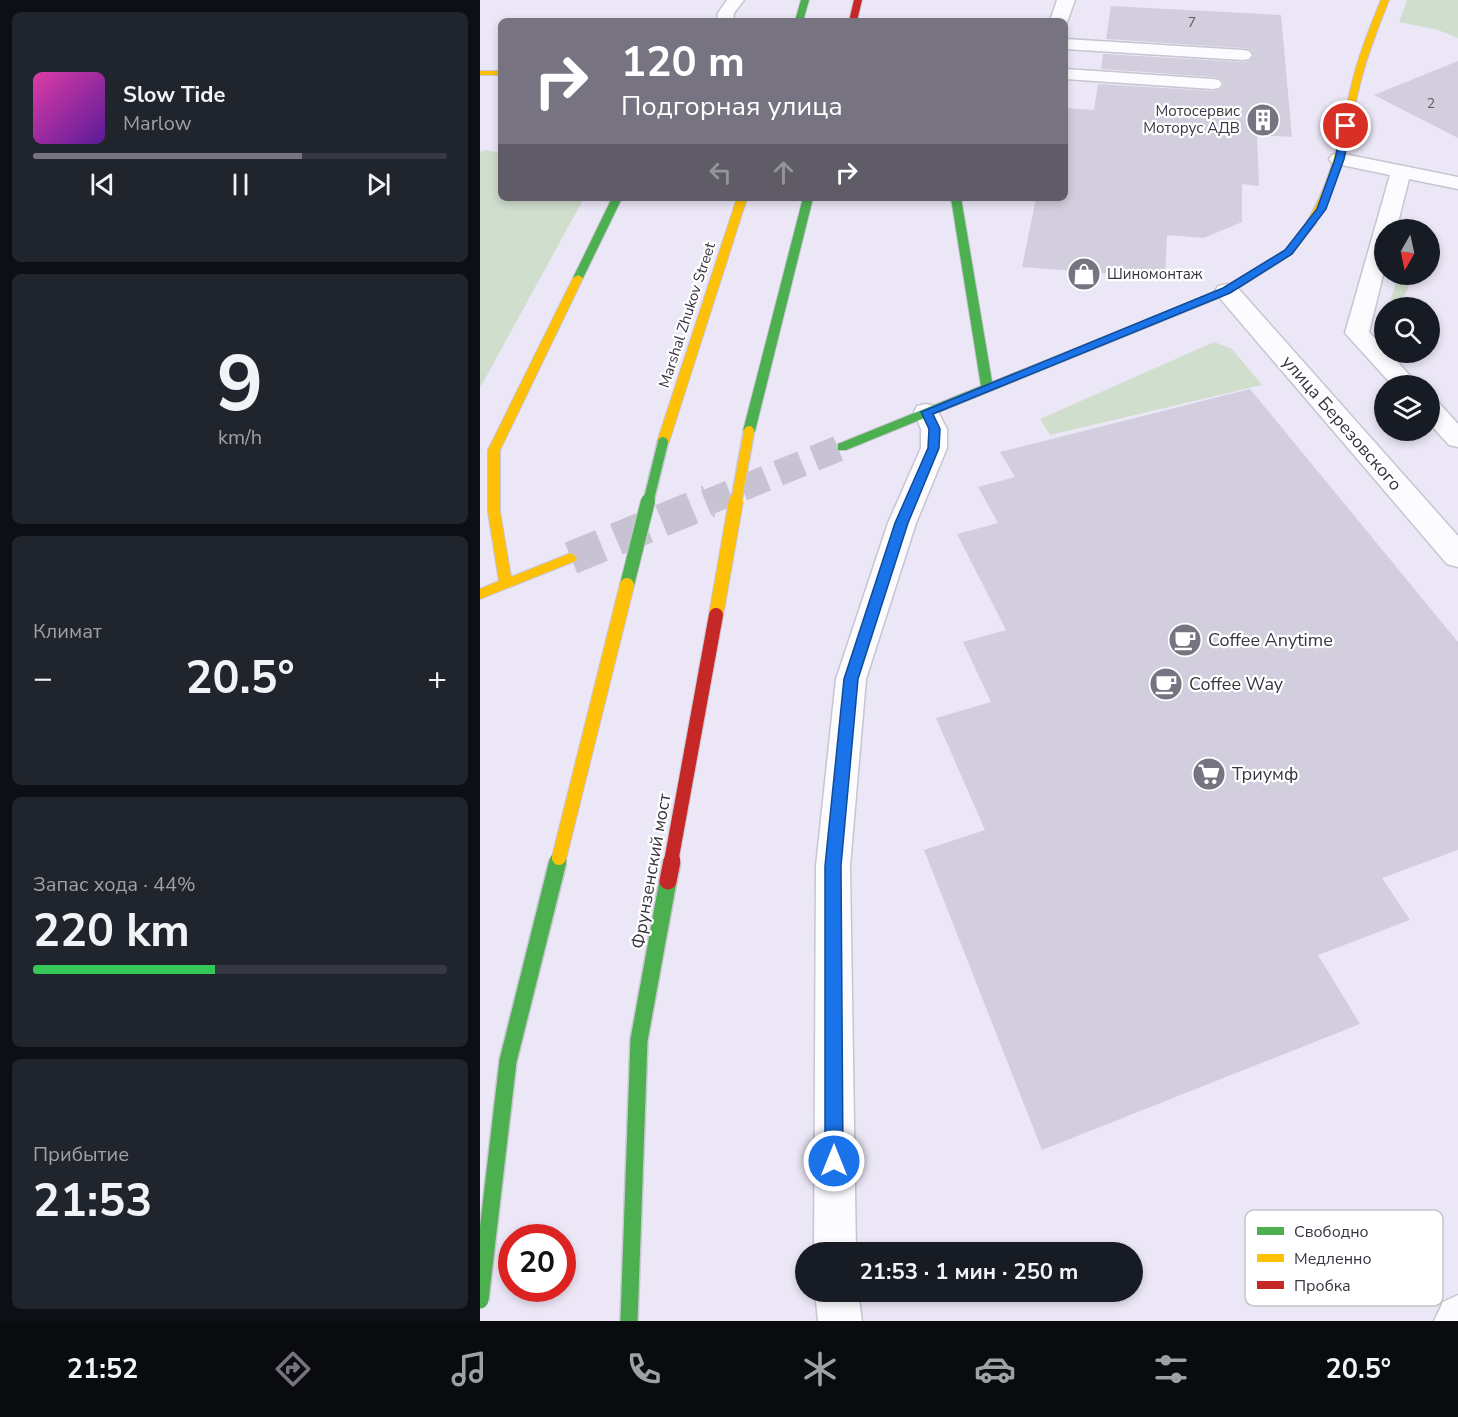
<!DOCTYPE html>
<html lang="ru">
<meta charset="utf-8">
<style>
:root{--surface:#171b24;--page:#20242c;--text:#f1f3f6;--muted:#9ea1a6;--line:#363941;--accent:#787381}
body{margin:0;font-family:"Nunito Sans",sans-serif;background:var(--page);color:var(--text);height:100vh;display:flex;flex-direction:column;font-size:22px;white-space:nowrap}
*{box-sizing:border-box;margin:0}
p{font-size:20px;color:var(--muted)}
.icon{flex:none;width:33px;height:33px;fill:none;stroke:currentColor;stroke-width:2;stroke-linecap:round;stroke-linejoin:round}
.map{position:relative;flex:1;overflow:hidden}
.side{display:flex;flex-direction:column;gap:12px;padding:12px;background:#0d0f14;width:480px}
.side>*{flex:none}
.guide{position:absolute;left:18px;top:18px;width:570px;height:183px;border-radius:9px;box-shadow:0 3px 9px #0003;background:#787381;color:#fff;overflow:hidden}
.needle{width:39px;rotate:189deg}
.tools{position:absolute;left:894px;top:219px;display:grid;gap:12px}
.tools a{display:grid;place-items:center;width:66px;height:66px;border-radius:50%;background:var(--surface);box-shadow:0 3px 9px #0003;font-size:30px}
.speed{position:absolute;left:18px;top:1224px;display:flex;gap:12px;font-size:30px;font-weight:700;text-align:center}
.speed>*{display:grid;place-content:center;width:78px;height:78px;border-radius:50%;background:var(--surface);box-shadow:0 3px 9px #0003;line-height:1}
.speed .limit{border:9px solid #d22;background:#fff;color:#111}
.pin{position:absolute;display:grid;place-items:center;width:51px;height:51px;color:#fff;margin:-26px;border:3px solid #fff;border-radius:50%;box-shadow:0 2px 6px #0007}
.me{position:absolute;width:66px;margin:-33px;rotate:0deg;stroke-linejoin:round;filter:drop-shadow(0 0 4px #0008)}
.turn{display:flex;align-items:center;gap:21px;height:126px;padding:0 24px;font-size:27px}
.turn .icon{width:78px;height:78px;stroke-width:2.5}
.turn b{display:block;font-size:42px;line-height:51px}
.lanes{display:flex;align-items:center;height:57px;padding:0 24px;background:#0003;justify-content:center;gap:30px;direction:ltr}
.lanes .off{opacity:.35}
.big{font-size:45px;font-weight:700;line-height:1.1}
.side .tile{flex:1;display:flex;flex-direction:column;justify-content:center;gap:9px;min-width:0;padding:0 21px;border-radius:9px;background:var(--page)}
.side .dial{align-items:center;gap:0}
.dial b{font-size:78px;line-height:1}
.song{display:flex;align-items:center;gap:18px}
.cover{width:72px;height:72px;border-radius:9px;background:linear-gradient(135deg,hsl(320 70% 55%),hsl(270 70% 35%))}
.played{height:6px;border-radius:3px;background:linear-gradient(90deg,var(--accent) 65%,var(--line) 65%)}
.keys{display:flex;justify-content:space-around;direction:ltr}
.heat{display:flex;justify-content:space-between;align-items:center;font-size:33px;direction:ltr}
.charge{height:9px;border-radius:4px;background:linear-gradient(90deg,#34c759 44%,var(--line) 0)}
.trip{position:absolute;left:315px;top:1242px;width:348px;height:60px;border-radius:30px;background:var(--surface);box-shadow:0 3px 9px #0003;font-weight:700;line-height:60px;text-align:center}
.tabs{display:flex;height:96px;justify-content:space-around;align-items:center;background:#090b0e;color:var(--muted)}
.tabs .icon{width:42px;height:42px}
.tabs .selected{color:var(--accent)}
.tabs b{font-size:27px;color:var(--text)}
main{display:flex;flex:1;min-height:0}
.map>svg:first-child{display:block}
.green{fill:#d0dece}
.building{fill:#d3cede}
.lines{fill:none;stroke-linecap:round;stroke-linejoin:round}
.secondary-tunnel-far1{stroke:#c8c3d3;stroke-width:26;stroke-dasharray:26 13;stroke-linecap:butt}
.secondary-tunnel{stroke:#c8c3d3;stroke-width:33;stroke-dasharray:33 16;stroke-linecap:butt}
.lane-casing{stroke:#c8c4d1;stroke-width:3}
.street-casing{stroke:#c8c4d1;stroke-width:3}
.fast-casing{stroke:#c8c4d1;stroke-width:2}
.slow-casing{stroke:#c8c4d1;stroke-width:2}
.jam-casing{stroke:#c8c4d1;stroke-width:2}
.lane{fill:#fcfbfe;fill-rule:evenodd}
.street{fill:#fcfbfe;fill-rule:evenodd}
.fast{fill:#4caf50;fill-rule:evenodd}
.slow{fill:#ffc107;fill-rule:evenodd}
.jam{fill:#c62828;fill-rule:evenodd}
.fast-bridge-far2-casing{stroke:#c9c6cf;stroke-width:13;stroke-linecap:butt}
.fast-bridge-far1-casing{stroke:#c9c6cf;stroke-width:16;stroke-linecap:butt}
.fast-bridge-casing{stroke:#c9c6cf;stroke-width:20;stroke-linecap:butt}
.slow-bridge-far1-casing{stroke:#c9c6cf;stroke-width:13;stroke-linecap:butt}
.slow-bridge-casing{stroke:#c9c6cf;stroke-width:16;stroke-linecap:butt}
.jam-bridge-far1-casing{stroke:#c9c6cf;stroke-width:16;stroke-linecap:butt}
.jam-bridge-casing{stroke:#c9c6cf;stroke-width:20;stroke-linecap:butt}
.fast-bridge-far2{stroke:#4caf50;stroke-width:10}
.fast-bridge-far1{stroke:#4caf50;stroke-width:14}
.fast-bridge{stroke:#4caf50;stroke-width:17}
.slow-bridge-far1{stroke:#ffc107;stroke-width:10}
.slow-bridge{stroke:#ffc107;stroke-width:14}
.jam-bridge-far1{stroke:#c62828;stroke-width:14}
.jam-bridge{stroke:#c62828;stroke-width:17}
.route{fill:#1a73e8;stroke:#114b97;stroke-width:1.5}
.labels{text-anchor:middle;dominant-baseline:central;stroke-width:4.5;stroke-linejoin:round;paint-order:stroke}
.far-number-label{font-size:14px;fill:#605b69}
.far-poi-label{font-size:15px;fill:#393542;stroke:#fff;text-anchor:end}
.far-street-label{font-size:15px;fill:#393542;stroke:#fff}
.street-label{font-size:18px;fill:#393542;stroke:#fff}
.poi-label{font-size:18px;fill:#393542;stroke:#fff;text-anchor:start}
.key{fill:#fff;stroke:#c4c2c6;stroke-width:1.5}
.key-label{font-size:16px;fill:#393542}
</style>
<main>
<section class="side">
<div class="tile">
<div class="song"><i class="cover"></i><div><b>Slow Tide</b><p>Marlow</p></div></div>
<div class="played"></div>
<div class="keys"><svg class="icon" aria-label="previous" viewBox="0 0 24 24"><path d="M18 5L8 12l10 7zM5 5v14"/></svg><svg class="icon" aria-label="pause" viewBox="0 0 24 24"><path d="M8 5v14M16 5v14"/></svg><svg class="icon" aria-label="next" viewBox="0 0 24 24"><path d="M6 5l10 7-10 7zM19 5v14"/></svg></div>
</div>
<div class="tile dial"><b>9</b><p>km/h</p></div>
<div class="tile"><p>Климат</p>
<div class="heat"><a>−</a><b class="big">20.5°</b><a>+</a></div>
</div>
<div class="tile"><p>Запас хода · 44%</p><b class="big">220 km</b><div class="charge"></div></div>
<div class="tile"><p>Прибытие</p><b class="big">21:53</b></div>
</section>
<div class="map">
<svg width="978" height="1321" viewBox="0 0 978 1321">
<rect width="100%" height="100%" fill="#ece7f7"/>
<!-- green -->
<g class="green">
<polygon points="927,0 978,0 978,38 958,30 919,22"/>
<polygon points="6,150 21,153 21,198 104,198 0,388 0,152"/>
<polygon points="918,275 934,275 923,299 910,302"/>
<polygon points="734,342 752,349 782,385 570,435 560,419"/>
</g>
<!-- building -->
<g class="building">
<polygon points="631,6 801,15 812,137 777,135 779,186 762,184 762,222 724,238 687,235 685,278 542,267 556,198 585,198 585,108 614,110 618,84 733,91 741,89 744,84 741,79 733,77 621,69 623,54 763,62 769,61 774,56 771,50 763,48 626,39"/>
<polygon points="978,61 978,138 894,95"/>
<polygon points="770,389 978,642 978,850 902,878 930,920 838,955 880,1024 562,1150 444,850 505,830 456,718 511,702 483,642 526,630 477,534 518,523 498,487 535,477 520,452"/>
</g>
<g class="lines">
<!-- secondary-tunnel-far1 -->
<polyline class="secondary-tunnel-far1" points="226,503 362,447"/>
<!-- secondary-tunnel -->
<polyline class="secondary-tunnel" points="91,558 229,501"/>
<defs>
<g id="lane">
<polygon points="247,0 264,0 254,13 253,21 237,21 238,13"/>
<polygon points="585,39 763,50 769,51 772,55 769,59 763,60 585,49"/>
<polygon points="585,69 733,79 739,80 742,84 739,88 733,89 585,79"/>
<polygon points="859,153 978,177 978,189 929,179 916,230 904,230 904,271 889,332 904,348 904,352 909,352 939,386 913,386 865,333 910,175 852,163 849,159 852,155"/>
<polygon points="950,401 959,403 978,424 978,447 969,445 950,424"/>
<polygon points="446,404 455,406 467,429 467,448 436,523 386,679 370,866 376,1252 334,1252 336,866 356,679 408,523 441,448 441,429 434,412 437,406"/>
<polygon points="335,1292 378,1292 382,1321 338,1321"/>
<polygon points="978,1295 978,1321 954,1321 963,1302"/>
</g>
<g id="street">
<polygon points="577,0 595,0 586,25 585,21 570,21"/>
<polygon points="747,284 756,286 978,536 978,567 967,564 738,296 735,291 738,286"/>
</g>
<g id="fast">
<polygon points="321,0 329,0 323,21 315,21"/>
<polygon points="132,198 142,198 103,278 98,281 94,280 93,278"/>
<polygon points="323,198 333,198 275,431 269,435 263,431"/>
<polygon points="471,198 481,198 512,382 743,289 806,250 828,221 836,223 812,254 751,293 366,450 358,450 358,444 501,386"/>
</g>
<g id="slow">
<path d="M 901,0 L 909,0 C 898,28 887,55 880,84 C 868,133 863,182 834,225 L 828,225 L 826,223 C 853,180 860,132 872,83 C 879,54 890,27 901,0 Z"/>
<rect x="0" y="71" width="21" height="4"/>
<polygon points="257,198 267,198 189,442 187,445 179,445 177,442"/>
<polygon points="98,275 103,278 20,450 20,512 31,577 91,553 97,558 95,561 0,599 0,589 19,581 8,512 8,450 93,278"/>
</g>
<polygon id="jam" points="374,0 382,0 377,21 369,21"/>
</defs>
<!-- lane casing -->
<use href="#lane" class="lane-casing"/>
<!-- street casing -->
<use href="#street" class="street-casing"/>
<!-- fast casing -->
<use href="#fast" class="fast-casing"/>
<!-- slow casing -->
<use href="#slow" class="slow-casing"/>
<!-- jam casing -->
<use href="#jam" class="jam-casing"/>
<!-- lane -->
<use href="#lane" class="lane"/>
<!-- street -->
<use href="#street" class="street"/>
<!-- fast -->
<use href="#fast" class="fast"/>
<!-- slow -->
<use href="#slow" class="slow"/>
<!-- jam -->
<use href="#jam" class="jam"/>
<defs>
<polyline id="fast-bridge-far2" points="168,503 183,442"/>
<g id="fast-bridge-far1">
<polyline points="147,585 168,501"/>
<polyline points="78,862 79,858"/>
</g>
<g id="fast-bridge">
<polyline points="0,1300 28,1061 78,861"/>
<polyline points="149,1321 159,1040 188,881"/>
</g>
<polyline id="slow-bridge-far1" points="256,503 269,431"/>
<g id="slow-bridge">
<polyline points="236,615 256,501"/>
<polyline points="79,858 147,585"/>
</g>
<polyline id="jam-bridge-far1" points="191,862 236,615"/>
<polyline id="jam-bridge" points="188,881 192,861"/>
</defs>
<!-- fast-bridge-far2 casing -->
<use href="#fast-bridge-far2" class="fast-bridge-far2-casing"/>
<!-- fast-bridge-far1 casing -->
<use href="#fast-bridge-far1" class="fast-bridge-far1-casing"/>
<!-- fast-bridge casing -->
<use href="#fast-bridge" class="fast-bridge-casing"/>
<!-- slow-bridge-far1 casing -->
<use href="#slow-bridge-far1" class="slow-bridge-far1-casing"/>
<!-- slow-bridge casing -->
<use href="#slow-bridge" class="slow-bridge-casing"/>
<!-- jam-bridge-far1 casing -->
<use href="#jam-bridge-far1" class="jam-bridge-far1-casing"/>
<!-- jam-bridge casing -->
<use href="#jam-bridge" class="jam-bridge-casing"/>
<!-- fast-bridge-far2 -->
<use href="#fast-bridge-far2" class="fast-bridge-far2"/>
<!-- fast-bridge-far1 -->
<use href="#fast-bridge-far1" class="fast-bridge-far1"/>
<!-- fast-bridge -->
<use href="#fast-bridge" class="fast-bridge"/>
<!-- slow-bridge-far1 -->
<use href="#slow-bridge-far1" class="slow-bridge-far1"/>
<!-- slow-bridge -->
<use href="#slow-bridge" class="slow-bridge"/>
<!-- jam-bridge-far1 -->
<use href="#jam-bridge-far1" class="jam-bridge-far1"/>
<!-- jam-bridge -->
<use href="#jam-bridge" class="jam-bridge"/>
</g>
<!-- route -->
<polygon class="route" points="863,124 871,126 864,159 846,209 812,254 750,293 453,414 460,429 459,448 428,523 378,679 361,866 363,1161 361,1168 354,1171 348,1168 345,1161 345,866 364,679 415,523 448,448 449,429 441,412 743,288 805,250 837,209 855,159"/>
<!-- icons -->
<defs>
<symbol id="building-disc" viewBox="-11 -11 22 22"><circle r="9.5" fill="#787381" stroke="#fff"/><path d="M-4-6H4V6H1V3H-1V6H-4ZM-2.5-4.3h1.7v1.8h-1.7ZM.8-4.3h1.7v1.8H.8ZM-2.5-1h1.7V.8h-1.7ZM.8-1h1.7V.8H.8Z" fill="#fff"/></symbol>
<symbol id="shop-disc" viewBox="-11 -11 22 22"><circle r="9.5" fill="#787381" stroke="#fff"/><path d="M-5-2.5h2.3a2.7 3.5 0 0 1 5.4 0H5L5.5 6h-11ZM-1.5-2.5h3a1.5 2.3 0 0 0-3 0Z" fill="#fff"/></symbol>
<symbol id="cafe-disc" viewBox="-11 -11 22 22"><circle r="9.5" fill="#787381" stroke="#fff"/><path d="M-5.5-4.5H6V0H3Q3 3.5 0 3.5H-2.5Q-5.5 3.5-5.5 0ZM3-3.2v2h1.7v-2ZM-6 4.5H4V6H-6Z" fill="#fff"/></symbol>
<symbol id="supermarket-disc" viewBox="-11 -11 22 22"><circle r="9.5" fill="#787381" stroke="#fff"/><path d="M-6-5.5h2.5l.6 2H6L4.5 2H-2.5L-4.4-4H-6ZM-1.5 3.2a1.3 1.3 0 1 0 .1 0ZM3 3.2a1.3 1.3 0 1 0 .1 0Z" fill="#fff"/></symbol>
</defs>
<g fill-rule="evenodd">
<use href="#building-disc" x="764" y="101" width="38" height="38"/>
<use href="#shop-disc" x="585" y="255" width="38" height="38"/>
<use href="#cafe-disc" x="686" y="621" width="38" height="38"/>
<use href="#cafe-disc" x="667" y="665" width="38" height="38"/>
<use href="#supermarket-disc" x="710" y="755" width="38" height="38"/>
</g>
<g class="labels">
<!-- far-number labels -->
<g class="far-number-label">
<text x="712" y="22">7</text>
<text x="951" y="103">2</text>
</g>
<!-- far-poi labels -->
<g class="far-poi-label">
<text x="760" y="111">Мотосервис<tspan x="760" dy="17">Моторус АДВ</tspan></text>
<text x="627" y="274" text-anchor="start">Шиномонтаж</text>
</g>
<!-- far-street labels -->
<g class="far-street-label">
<text transform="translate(207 315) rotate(-72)">Marshal Zhukov Street</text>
</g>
<!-- street labels -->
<g class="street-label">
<text transform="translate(862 423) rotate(49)">улица Березовского</text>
<text transform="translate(171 871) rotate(-80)">Фрунзенский мост</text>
</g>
<!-- poi labels -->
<g class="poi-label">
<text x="728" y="640">Coffee Anytime</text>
<text x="709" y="684">Coffee Way</text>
<text x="752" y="774">Триумф</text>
</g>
</g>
<!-- legend -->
<rect x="765" y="1210" width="198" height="96" rx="9" class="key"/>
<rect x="777" y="1227" width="27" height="8" fill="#4caf50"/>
<rect x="777" y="1254" width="27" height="8" fill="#ffc107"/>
<rect x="777" y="1281" width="27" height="8" fill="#c62828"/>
<g class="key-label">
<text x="814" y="1237">Свободно</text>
<text x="814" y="1264">Медленно</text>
<text x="814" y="1291">Пробка</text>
</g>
</svg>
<div class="tools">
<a><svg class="needle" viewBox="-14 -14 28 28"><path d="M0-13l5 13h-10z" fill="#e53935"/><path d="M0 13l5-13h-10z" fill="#9ea1a6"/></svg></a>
<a><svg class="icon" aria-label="search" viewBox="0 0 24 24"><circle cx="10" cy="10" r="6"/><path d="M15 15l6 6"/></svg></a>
<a><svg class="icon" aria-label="layers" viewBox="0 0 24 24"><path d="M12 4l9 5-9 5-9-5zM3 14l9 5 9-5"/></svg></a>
</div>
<div class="speed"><div class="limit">20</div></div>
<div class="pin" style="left:866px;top:126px;background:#d93025"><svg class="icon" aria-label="arrive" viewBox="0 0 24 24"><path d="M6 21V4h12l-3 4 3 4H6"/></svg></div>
<svg class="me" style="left:354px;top:1161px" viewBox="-20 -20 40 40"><circle r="17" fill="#1a73e8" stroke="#fff" stroke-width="3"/><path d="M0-11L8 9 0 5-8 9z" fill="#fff"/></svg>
<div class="trip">21:53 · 1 мин · 250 m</div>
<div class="guide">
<div class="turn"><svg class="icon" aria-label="right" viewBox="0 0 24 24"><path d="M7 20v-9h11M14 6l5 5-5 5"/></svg><div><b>120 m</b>Подгорная улица</div></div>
<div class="lanes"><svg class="icon off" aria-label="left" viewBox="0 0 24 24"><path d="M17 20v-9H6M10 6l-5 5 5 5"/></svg><svg class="icon off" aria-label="ahead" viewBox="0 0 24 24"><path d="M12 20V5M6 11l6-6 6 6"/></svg><svg class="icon" aria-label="right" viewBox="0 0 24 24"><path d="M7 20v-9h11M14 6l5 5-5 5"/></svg></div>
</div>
</div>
</main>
<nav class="tabs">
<b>21:52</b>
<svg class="icon selected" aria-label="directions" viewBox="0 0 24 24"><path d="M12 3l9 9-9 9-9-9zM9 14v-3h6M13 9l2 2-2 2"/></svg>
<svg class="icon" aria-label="music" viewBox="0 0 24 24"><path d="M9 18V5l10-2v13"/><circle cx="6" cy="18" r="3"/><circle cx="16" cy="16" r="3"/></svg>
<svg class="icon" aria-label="phone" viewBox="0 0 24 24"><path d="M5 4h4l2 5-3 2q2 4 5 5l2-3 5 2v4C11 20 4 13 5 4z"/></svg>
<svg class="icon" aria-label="climate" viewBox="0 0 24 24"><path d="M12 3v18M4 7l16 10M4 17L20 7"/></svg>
<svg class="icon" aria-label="car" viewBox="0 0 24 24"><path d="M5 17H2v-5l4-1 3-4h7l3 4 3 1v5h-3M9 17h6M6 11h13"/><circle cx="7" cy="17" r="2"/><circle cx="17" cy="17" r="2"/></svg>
<svg class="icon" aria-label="filters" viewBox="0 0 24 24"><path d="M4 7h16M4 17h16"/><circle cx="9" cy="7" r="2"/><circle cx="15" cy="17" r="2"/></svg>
<b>20.5°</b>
</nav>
